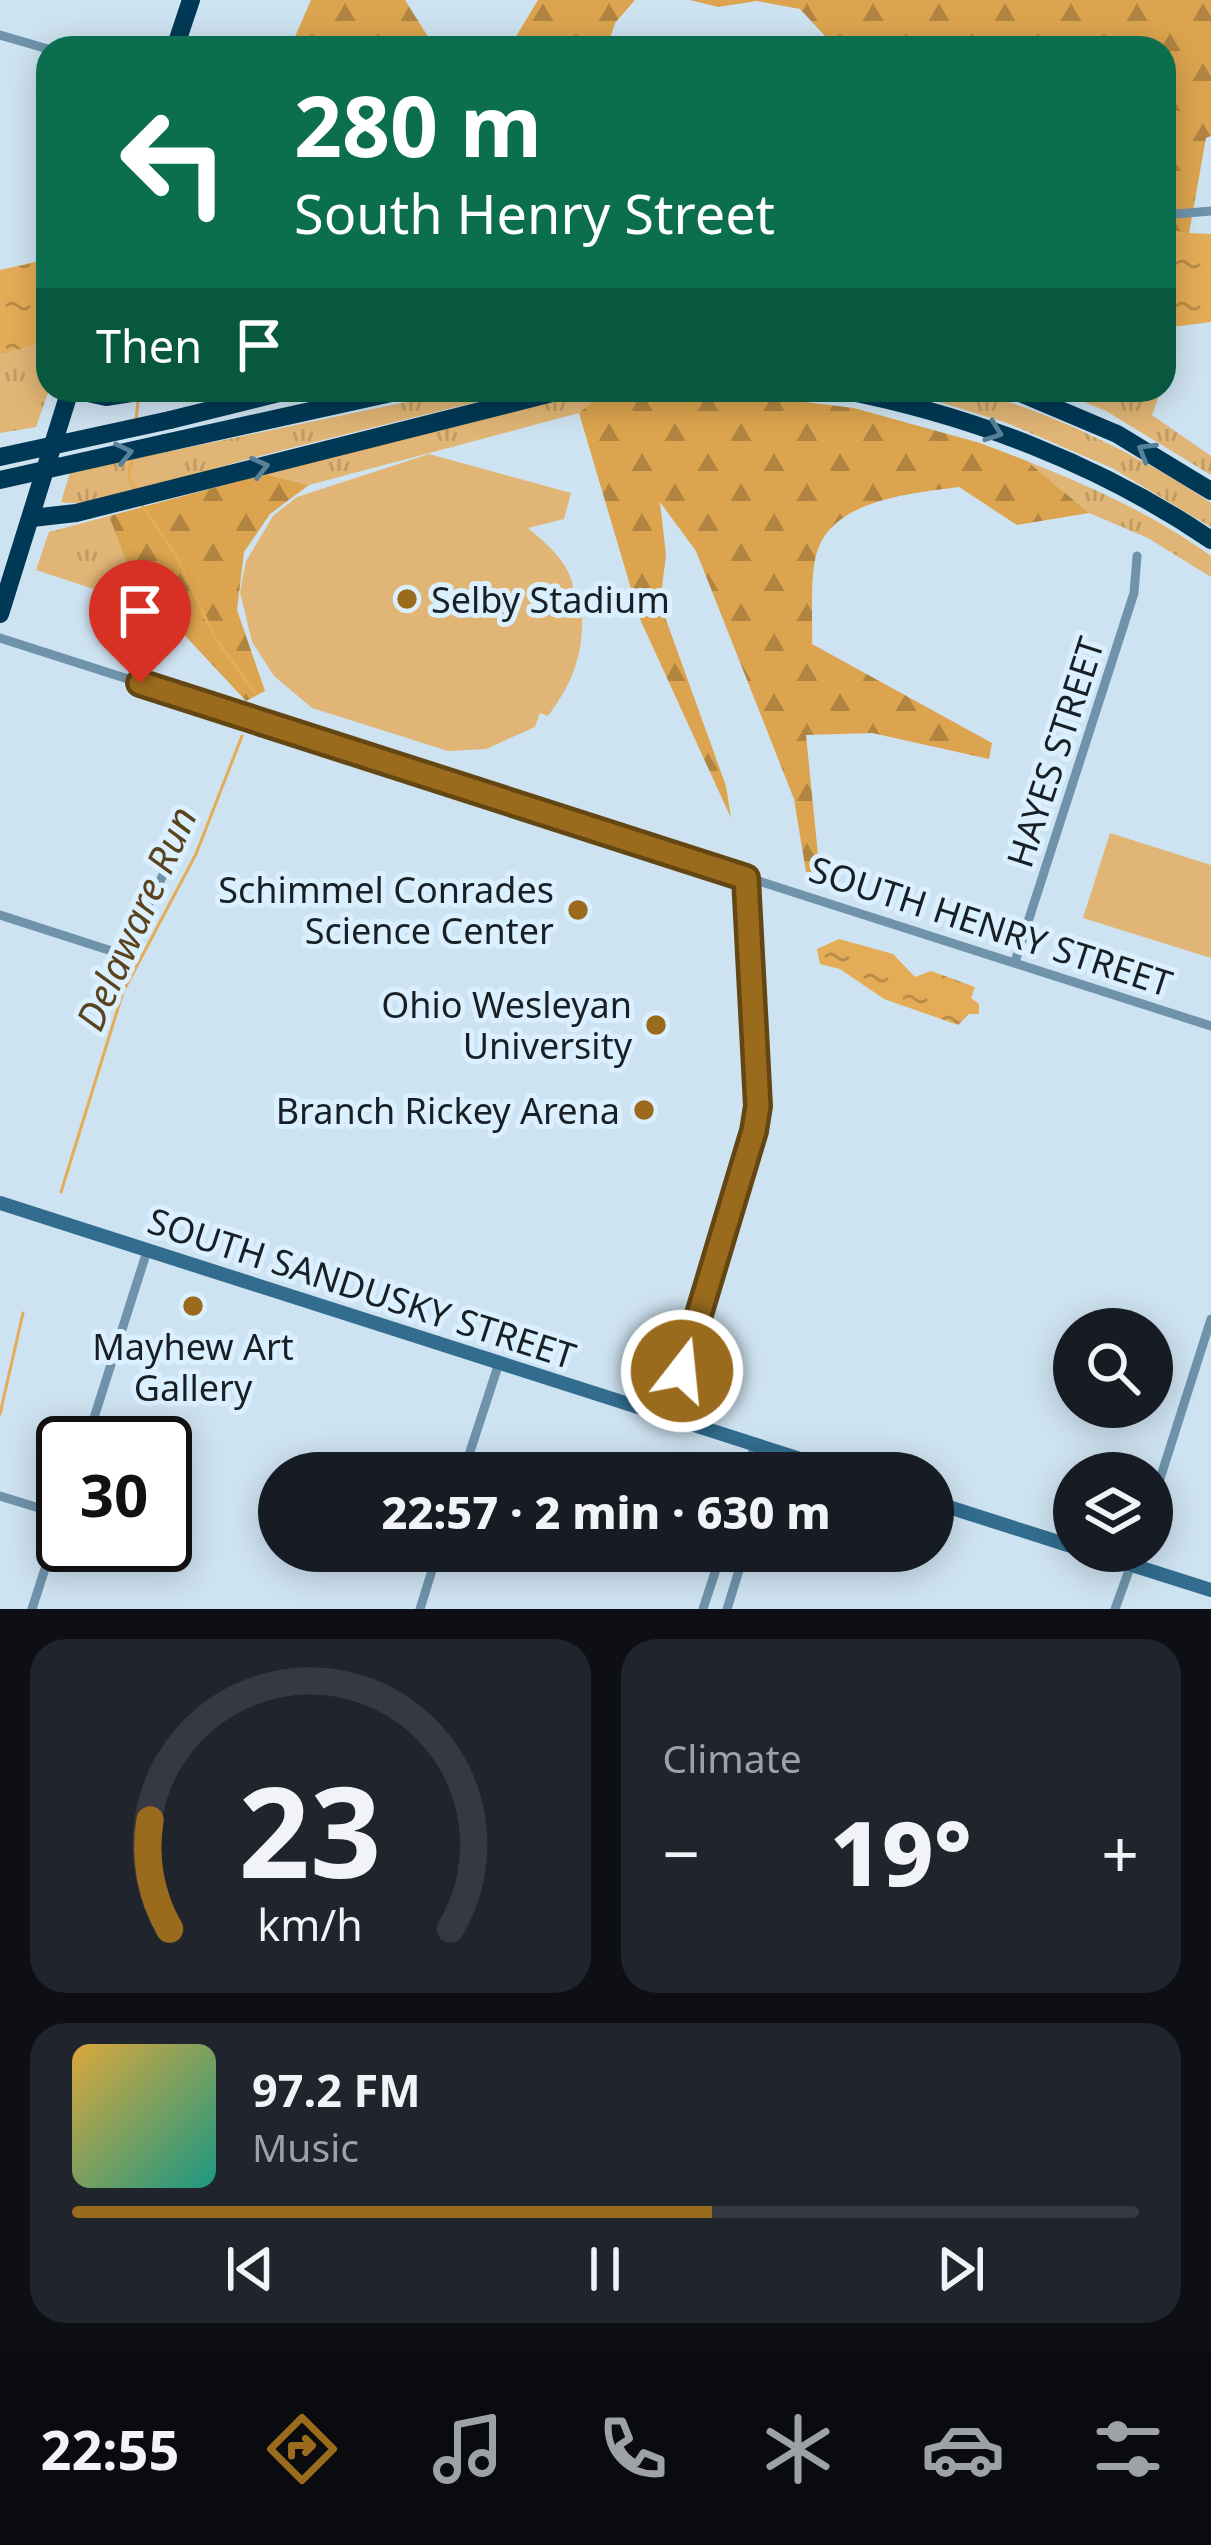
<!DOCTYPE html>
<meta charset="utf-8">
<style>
:root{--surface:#171b24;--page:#20242c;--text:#f1f3f6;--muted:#9ea1a6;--line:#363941;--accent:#9a6b1c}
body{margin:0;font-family:"Noto Sans",sans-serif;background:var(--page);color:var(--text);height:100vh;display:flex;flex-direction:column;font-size:45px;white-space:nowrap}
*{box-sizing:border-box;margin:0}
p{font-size:39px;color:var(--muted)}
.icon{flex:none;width:66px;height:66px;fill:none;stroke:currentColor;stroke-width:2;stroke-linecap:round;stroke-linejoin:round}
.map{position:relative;height:1609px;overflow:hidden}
.drawer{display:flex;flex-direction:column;gap:30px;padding:30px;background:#0d0f14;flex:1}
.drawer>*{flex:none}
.hud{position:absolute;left:36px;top:36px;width:1140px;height:366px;border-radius:36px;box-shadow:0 6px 30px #0003;background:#0b6e4f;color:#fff;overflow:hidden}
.buttons{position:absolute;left:1053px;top:1308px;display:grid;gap:24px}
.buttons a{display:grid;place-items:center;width:120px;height:120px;border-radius:50%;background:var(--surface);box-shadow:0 6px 30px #0003;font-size:60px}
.speed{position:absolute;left:36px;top:1416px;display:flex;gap:24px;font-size:60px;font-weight:700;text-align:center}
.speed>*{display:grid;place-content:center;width:156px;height:156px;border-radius:50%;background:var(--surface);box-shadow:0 6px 30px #0003;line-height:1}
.speed .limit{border:6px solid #111;border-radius:18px;background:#fff;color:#111}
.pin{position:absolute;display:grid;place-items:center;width:102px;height:102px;color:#fff;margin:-123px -51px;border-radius:50% 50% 50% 0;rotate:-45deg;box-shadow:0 0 12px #0007}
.pin .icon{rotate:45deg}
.me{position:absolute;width:132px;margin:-66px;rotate:16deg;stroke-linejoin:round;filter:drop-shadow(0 0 9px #0008)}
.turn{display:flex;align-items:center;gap:42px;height:252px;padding:0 60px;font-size:54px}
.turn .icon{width:156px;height:156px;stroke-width:2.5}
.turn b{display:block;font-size:84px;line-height:102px}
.then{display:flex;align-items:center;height:114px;padding:0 60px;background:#0003;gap:24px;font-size:45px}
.big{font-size:90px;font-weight:800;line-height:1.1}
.drawer .card{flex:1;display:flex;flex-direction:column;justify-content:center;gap:18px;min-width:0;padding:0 42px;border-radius:36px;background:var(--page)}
.drawer .dial{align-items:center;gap:0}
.dial svg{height:312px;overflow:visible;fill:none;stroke:var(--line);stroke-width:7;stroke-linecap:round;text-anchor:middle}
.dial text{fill:var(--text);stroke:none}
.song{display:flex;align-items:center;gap:36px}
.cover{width:144px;height:144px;border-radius:18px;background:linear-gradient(135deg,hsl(40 70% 55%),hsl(170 70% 35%))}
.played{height:12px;border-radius:6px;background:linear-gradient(90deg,var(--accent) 60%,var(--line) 60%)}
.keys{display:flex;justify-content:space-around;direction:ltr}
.heat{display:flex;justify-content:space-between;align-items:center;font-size:66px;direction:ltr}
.drawer .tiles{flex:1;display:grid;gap:30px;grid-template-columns:1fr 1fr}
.card:last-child{grid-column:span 2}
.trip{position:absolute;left:258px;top:1452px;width:696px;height:120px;border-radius:60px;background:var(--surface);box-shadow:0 6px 30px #0003;font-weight:800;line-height:120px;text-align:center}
.tab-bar{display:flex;height:192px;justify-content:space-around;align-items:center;background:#090b0e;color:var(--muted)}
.tab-bar .icon{width:84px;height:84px}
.tab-bar .on{color:var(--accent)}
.tab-bar b{font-size:54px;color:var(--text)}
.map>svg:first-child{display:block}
.grass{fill:url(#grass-tufts)}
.forest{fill:url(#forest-firs)}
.pitch{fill:#e1b575}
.water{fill:url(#water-ripples)}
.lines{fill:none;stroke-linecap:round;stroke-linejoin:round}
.stream{stroke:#e4ac56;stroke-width:3}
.street{stroke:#6e93ab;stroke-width:9}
.secondary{stroke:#326d90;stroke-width:14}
.highway{stroke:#003955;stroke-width:18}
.highway-bridge{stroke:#003955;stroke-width:18}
.oneway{stroke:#588299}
.route-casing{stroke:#644612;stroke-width:30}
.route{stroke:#9a6b1c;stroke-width:21}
.poi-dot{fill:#9a6b1c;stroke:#dbf0ff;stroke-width:4.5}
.labels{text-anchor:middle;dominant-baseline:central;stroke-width:10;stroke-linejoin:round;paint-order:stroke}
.poi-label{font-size:36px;fill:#182025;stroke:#dbf0ff;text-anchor:end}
.street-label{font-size:36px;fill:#182025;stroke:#dbf0ff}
.water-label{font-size:39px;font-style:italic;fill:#5a431f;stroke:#dbf0ff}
</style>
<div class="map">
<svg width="1211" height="1609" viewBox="0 0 1211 1609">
<defs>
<pattern id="grass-tufts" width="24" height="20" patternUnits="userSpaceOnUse" patternTransform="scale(3)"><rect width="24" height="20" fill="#e1b575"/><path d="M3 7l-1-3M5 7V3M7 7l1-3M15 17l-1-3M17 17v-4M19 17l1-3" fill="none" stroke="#c09b65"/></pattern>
<pattern id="forest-firs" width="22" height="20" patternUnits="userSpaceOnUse" patternTransform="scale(3)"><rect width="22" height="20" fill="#dca44e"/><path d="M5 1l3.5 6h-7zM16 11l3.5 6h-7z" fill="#b18541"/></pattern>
<pattern id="water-ripples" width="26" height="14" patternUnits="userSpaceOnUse" patternTransform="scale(3)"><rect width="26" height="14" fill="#e4ac56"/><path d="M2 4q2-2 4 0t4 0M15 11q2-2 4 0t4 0" fill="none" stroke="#b88c47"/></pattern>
</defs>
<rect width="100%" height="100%" fill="#cee3f1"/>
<!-- grass -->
<g class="grass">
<polygon points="48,341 49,390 36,427 0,433 0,355"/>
<path d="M 464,390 L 530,390 C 433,412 337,436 241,461 C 195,473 105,510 61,502 L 70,472 Z"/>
<path d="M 901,390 C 922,390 945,387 966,391 C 1038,404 1150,461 1211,503 L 1211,527 L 1112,468 L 1007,423 Z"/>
<polygon points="1055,390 1161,390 1152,415 1211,456 1211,475 1106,411"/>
<polygon points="602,393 579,413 309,485 265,474 554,401"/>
<path d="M 1027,461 C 1092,487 1154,515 1211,556 L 1211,577 L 1148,538 L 1089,513 Z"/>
<polygon points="109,516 133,580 112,595 36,570 49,532"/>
</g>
<!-- forest -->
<g class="forest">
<polygon points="311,0 405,0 435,48 290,48"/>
<polygon points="538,0 635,0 615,23 607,48 509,48"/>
<polygon points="690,0 1211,0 1211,136 1206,138 1189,233 1164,232 1164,48 830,48 826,37 800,9 757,1 718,7"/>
<path d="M 602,393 L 740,394 L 854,408 L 980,443 L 1027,461 L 1089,513 L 1017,525 L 959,487 C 914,493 836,499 818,549 C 809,572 813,619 812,644 L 992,743 L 989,759 L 872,733 L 806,735 L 820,875 L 806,872 L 794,799 L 696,551 L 660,502 L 666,555 L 660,603 L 726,786 L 731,818 L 640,619 L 579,413 Z"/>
<polygon points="265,474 309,485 270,514 244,552 237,610 265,691 246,701 133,580 109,516"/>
</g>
<!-- pitch -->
<g class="pitch">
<path d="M 429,454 L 571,493 L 564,519 L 528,528 C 552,548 581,573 572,606 L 582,609 C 584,652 574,682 548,716 L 540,713 L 535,727 L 486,749 L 448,751 L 426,744 L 312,708 L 274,676 L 252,642 L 240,592 L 246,561 L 273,516 L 297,497 Z"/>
<polygon points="1110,833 1211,865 1211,958 1083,918"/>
</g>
<!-- water -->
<g class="water">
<polygon points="1164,232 1211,234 1211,322 1164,328"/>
<polygon points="48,259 48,341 0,355 0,270"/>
<polygon points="839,939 893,954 915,977 931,971 975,987 971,998 979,1004 979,1014 969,1014 958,1025 884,999 840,969 820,964 817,949"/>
</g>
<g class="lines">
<!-- stream -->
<g class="stream">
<polyline points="136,421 138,401"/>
<polyline points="131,461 129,477 136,491"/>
<polyline points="142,505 176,555 215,638 255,693"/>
<polyline points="61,1192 123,992 196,854 242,736"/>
<polyline points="0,1414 23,1313"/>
</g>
<!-- street -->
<g class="street">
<polyline points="0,35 48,49"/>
<polyline points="1164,215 1211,211"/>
<polyline points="0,638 1211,1026"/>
<polyline points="0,915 124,955 180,840"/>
<polyline points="1015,962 1134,593 1137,556"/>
<polyline points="668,1417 754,1131 758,1106 746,877"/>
<polyline points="86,1443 147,1251"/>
<polyline points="463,1473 499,1363"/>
<polyline points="746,1473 755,1445"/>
<polyline points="768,1473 774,1451"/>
<polyline points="0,1496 62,1515"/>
<polyline points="1152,1504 1211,1319"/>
<polyline points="32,1609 63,1513"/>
<polyline points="420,1609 438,1551"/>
<polyline points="703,1609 722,1551"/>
<polyline points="727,1609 745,1551"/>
<polyline points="1115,1609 1136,1551"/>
</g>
<!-- secondary -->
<g class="secondary">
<polyline points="0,1203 844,1473"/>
<polyline points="933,1502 1074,1547"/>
<polyline points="1088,1551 1211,1590"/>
</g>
<!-- highway -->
<g class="highway">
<polyline points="175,48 191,0"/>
<polyline points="74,390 106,397 150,390"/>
<path d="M 841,390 C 971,415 1101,465 1211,540"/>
<polyline points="1013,390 1117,434 1211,491"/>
<polyline points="170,420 291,390"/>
<polyline points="165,443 405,390"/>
<polyline points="32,518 76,513 564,390"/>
<polyline points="0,614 70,390"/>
</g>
<!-- highway-bridge -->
<g class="highway-bridge">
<polyline points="0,457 170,420"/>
<polyline points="0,480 165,443"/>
</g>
</g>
<!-- one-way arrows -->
<defs><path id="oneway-chevron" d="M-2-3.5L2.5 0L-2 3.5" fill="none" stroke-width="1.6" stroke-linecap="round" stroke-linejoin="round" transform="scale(3)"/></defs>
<g class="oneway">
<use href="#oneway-chevron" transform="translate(994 432) rotate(20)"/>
<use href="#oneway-chevron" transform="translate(1146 451) rotate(-149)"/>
<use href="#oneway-chevron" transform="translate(124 453) rotate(-13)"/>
<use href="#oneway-chevron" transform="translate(260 467) rotate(-14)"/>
</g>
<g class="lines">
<defs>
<polyline id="route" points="140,683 746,878 758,1106 754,1131 682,1371"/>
</defs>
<!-- route casing -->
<use href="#route" class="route-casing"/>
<!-- route -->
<use href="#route" class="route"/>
</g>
<!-- markers -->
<g class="poi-dot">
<circle cx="407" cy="599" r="12"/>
<circle cx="578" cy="910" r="12"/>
<circle cx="656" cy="1025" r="12"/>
<circle cx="644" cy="1110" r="12"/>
<circle cx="193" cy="1306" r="12"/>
</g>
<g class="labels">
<!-- poi labels -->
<g class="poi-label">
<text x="431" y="599" text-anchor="start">Selby Stadium</text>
<text x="554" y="889">Schimmel Conrades<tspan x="554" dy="41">Science Center</tspan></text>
<text x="632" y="1004">Ohio Wesleyan<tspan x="632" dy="41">University</tspan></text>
<text x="620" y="1110">Branch Rickey Arena</text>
<text x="193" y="1346" text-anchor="middle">Mayhew Art<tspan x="193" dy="41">Gallery</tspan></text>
</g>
<!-- street labels -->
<g class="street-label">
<text transform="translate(1055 752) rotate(-72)">HAYES STREET</text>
<text transform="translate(991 926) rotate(18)">SOUTH HENRY STREET</text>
<text transform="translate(362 1288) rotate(18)">SOUTH SANDUSKY STREET</text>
</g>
<!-- water labels -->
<g class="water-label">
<text transform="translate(135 918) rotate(-66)">Delaware Run</text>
</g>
</g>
</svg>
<div class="buttons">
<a><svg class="icon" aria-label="search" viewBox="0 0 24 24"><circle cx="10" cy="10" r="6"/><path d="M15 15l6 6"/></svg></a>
<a><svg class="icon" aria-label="layers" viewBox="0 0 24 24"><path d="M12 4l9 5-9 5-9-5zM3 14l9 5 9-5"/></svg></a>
</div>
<div class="speed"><div class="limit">30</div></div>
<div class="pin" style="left:140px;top:683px;background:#d93025"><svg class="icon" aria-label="arrive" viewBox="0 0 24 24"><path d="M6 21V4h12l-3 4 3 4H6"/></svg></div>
<svg class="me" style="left:682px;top:1371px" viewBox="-20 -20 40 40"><circle r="17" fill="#9a6b1c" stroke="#fff" stroke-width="3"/><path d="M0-11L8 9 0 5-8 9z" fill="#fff"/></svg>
<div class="trip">22:57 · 2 min · 630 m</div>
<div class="hud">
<div class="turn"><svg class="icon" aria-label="left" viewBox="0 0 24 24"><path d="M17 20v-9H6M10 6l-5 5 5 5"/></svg><div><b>280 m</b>South Henry Street</div></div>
<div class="then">Then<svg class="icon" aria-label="arrive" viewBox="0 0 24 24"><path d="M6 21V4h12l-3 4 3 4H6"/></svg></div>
</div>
</div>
<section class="drawer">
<div class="tiles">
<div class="card dial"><svg viewBox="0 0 100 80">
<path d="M14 69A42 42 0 1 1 86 69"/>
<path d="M14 69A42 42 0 0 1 9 41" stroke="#9a6b1c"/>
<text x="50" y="56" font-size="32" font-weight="700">23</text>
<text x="50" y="72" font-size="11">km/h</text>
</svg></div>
<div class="card"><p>Climate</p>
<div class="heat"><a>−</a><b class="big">19°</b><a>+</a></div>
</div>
<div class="card">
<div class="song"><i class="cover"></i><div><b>97.2 FM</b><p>Music</p></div></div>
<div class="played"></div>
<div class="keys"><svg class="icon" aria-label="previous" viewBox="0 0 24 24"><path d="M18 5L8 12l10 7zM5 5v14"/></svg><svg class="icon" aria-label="pause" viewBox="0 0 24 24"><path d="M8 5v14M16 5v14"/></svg><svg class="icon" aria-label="next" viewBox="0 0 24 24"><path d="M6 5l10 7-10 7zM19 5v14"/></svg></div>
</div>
</div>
</section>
<nav class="tab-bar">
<b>22:55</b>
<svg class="icon on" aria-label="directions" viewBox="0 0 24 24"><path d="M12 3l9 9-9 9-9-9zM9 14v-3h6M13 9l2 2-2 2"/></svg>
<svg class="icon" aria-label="music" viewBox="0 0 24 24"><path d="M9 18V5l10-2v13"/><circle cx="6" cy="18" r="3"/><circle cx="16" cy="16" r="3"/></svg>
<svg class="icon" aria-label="phone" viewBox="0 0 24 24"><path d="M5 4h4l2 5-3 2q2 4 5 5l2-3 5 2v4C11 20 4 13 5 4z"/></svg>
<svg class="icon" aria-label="climate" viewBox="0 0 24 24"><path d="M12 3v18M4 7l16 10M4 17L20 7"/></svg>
<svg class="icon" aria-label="car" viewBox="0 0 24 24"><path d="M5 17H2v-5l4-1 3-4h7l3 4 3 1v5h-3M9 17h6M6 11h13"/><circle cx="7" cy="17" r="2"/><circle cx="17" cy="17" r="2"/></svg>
<svg class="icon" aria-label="filters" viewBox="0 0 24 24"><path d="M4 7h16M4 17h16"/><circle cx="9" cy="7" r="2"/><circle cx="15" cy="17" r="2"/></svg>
</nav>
